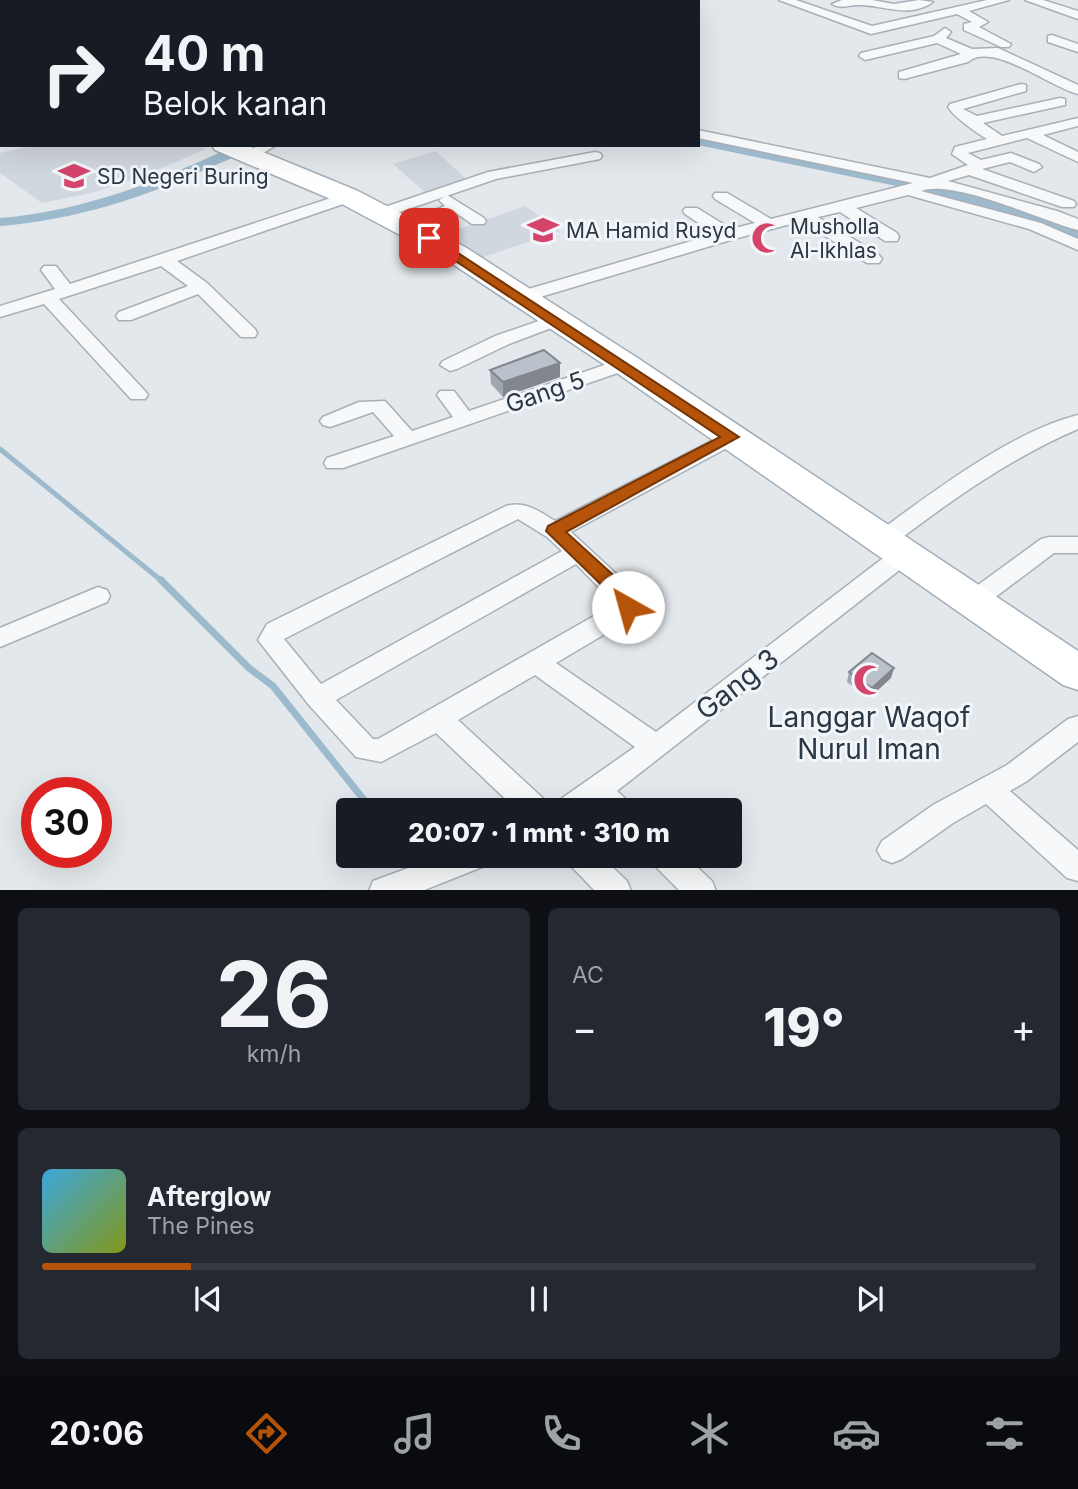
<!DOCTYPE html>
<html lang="id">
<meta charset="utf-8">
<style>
:root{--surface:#171b24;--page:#242831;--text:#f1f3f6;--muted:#9ea1a6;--line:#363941;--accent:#b45309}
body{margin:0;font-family:Inter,sans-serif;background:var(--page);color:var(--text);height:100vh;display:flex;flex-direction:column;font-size:26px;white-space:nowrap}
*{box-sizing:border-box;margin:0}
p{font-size:23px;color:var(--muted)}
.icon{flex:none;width:38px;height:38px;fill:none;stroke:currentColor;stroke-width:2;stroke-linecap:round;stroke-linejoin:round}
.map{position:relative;height:890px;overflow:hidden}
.sheet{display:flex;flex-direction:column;gap:18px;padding:18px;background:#0d0f14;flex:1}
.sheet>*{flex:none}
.guide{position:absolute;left:0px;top:0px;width:700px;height:147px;box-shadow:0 7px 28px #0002;background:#171b24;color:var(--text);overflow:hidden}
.speed{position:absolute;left:21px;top:777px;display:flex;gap:14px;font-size:35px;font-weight:700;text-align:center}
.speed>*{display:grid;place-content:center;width:91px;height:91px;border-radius:50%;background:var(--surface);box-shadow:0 7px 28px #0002;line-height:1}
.speed .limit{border:10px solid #d22;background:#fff;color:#111}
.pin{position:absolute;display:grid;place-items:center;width:60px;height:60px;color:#fff;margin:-30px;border-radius:14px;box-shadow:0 4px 10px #0006}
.me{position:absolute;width:77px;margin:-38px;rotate:322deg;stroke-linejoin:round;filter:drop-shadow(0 0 5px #0008)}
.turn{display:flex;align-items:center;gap:24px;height:147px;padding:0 28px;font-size:32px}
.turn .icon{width:91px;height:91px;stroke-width:2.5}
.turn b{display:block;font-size:49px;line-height:60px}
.big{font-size:52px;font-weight:800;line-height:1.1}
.sheet .card{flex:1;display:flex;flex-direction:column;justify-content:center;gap:10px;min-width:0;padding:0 24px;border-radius:10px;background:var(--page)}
.sheet .dial{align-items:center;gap:0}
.dial b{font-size:91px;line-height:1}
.song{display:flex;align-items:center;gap:21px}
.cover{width:84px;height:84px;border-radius:10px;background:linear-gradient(135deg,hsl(200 70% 55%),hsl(70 70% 35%))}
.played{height:7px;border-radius:4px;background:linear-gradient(90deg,var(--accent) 15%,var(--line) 15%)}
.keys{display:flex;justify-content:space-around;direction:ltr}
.heat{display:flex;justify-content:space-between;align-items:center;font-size:38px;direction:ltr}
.sheet .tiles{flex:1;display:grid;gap:18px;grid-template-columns:1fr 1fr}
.card:last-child{grid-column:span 2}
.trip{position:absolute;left:336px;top:798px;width:406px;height:70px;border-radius:7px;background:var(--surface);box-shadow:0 7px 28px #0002;font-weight:800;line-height:70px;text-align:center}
.dock{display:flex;height:112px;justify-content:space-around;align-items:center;background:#090b0e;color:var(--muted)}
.dock .icon{width:49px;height:49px}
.dock .selected{color:var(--accent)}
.dock b{font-size:32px;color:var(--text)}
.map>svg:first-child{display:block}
.built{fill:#d1d7de}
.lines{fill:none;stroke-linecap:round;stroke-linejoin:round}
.stream-far2{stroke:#9dbacd;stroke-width:3.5}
.stream-far1{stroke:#9dbacd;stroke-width:5}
.stream{stroke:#9dbacd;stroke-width:7}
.canal{fill:#9dbacd;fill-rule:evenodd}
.minor-casing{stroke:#a8afb7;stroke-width:3}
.secondary-casing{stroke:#a8afb7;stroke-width:3}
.primary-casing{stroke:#a2adb8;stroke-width:3}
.minor{fill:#f6f8fa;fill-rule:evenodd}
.secondary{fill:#fff;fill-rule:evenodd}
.primary{fill:#fff;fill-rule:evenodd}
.wall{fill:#a0a6ae}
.shaded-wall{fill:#82878d}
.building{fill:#bac1ca;stroke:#82878d;stroke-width:2}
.route{fill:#b45309;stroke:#753606;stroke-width:2}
.labels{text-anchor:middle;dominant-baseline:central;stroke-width:6;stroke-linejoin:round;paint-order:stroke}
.far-poi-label{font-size:21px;fill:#2a3745;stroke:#f3f6f9;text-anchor:start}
.street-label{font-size:24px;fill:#2a3745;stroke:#f3f6f9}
.near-street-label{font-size:28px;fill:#2a3745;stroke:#f3f6f9}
.near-poi-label{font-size:28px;fill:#2a3745;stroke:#f3f6f9}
</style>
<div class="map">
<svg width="1078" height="891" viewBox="0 0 1078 891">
<rect width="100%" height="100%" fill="#e3e8ec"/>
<!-- built -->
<g class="built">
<polygon points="38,145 196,145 206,149 136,179 91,193 42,203 0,173 0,153"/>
<polygon points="436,151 468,181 426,193 393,164"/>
<polygon points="525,206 560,231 481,258 445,234"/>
</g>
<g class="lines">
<!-- stream-far2 -->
<polyline class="stream-far2" points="183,2 190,0"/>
<!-- stream-far1 -->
<polyline class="stream-far1" points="0,449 163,582"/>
<!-- stream -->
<g class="stream">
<polyline points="161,580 249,668 273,686 372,810"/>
<polyline points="407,856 419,871"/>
</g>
<!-- canal -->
<g class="canal">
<path d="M 698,137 C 827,162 954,185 1078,228 L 1078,238 L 935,194 L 698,145 Z"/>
<path d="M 236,145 L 254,145 C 243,155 224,161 211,167 C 143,198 75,220 0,226 L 0,218 C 85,211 159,181 236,145 Z"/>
</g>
<defs>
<g id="minor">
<polygon points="21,0 40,0 19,2"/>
<polygon points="345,0 358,0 360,2 346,2"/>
<polygon points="457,0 470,0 472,2 458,2"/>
<polygon points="563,0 576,0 578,2 564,2"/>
<polygon points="626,0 641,0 624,2"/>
<polygon points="779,0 796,0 872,26 987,0 1009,0 969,11 988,22 979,27 1011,44 1009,47 1001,47 964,30 964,24 972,22 957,14 871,34"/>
<path d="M 842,0 L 872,0 L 894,4 L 919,0 L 933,2 C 909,19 883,5 860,5 C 849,4 841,10 832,4 Z"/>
<polygon points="1025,0 1043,0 1078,11 1078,19"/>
<rect x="0" y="4" width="2" height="6"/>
<path d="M 945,28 L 951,32 L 946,38 L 972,49 L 998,48 L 1078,85 L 1078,94 C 1050,87 992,41 968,62 L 904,79 L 899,78 L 899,72 L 961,54 L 937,43 L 865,60 L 859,56 L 861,53 L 934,36 Z"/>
<polygon points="1052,35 1078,44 1078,52 1048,42 1048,36"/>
<polygon points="0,41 2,41 1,49 0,49"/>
<polygon points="2,75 2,84 0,84 0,76"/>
<path d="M 1021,84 L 1026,85 L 1026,91 L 963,109 L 977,116 L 1060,98 L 1065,99 L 1065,105 L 983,123 L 1002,136 L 1078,118 L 1078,126 L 1043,135 L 1078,152 L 1078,162 L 1027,138 L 968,153 L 981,160 L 1011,153 L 1039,164 L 1042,167 L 1034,172 L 1010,162 L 982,169 L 1074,201 L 1076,204 L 1074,207 L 1062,207 L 969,175 L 948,181 L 1057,211 L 1078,219 L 1078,230 C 1042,221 954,179 921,191 L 1041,223 L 1078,239 L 1078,250 L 1029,229 L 908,195 L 856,208 L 897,233 L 899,237 L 897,241 L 885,241 L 840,212 L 818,217 L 879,255 L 882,259 L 879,263 L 867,263 L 802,221 L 734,239 L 527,301 L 515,301 L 512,297 L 515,293 L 715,234 L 685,214 L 683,211 L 685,208 L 697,208 L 731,229 L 755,223 L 715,199 L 713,196 L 715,193 L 727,193 L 771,219 L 913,183 L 698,138 L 698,130 L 930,178 L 968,165 L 952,154 L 955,147 L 987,139 C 977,133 954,117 948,107 L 950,104 Z"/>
<polygon points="0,134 2,134 1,144 0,144"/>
<polygon points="258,145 276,145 254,159 244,159 242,156"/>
<polygon points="595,152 600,153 602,156 600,159 496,179 382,218 374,213 376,210 488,172"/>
<polygon points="349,192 357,197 355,200 177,261 207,283 255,329 257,333 255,337 241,337 198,294 131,320 119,320 116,316 119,312 188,286 161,266 59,299 145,391 148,395 145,399 131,399 44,304 0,317 0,306 55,289 41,270 44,266 56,266 70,284"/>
<polygon points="447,195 484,218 486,221 484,224 472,224 456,213 414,229 402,229 400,226 402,223 445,206 439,200"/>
<polygon points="556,315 562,316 565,320 562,324 509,344 457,369 450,371 440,365 443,361 495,336"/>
<polygon points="625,358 632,360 635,364 632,368 343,468 327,468 324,463 327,458 394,436 373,412 330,427 323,425 320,421 323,417 359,402 385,401 412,431 453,417 437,395 440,391 454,391 469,411"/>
<path d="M 1078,415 L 1078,429 C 1010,458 950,501 891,546 L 883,548 L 875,546 L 871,540 L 875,534 C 932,493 1010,432 1078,415 Z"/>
<path d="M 731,431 L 738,432 L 741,437 L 738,442 L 571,532 L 636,592 L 640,607 L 630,619 L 556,663 L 656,732 L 895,549 L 903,547 L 911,549 L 915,555 L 911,561 L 617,791 L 628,801 L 632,810 L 599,810 L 595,806 L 590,810 L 554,810 L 558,801 L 635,747 L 535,675 L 458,720 L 546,801 L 550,810 L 517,810 L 436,733 L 381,762 L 356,757 L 309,705 L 258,640 L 267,624 L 506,506 C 525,500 540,512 555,521 ZM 518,519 L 547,537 L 562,551 L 321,684 L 284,639 ZM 576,564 L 615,604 L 378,739 L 373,739 L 336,700 Z"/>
<polygon points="1049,537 1078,537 1078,553 1054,553 981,608 972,611 963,608 960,602 963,596 1041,539"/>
<polygon points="98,587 107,590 110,596 107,602 0,647 0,628"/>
<polygon points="1078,716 1078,742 1027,781 1010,791 1078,850 1078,881 1067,878 986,804 953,823 902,859 892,863 882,859 877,850 882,841 933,805 1007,765 1068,719"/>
<polygon points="441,856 491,856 487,865 422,891 369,891 373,881"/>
<polygon points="566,856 601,856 627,881 631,891 595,891 570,865"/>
<polygon points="650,856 685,856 712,881 716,891 680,891 654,865"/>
</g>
<polygon id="secondary" points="372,0 397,0 371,2"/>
<g id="primary">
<rect x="0" y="53" width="2" height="13"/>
<polygon points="212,145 246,145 358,191 465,247 636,357 1078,651 1078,690 1063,685 614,371 445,259 340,203 215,150"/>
</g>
</defs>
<!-- minor casing -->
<use href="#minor" class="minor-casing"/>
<!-- secondary casing -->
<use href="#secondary" class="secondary-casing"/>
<!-- primary casing -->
<use href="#primary" class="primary-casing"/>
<!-- minor -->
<use href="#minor" class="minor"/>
<!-- secondary -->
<use href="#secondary" class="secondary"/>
<!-- primary -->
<use href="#primary" class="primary"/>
</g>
<!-- wall -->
<g class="wall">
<polygon points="560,363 560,377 503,397 491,384 490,370"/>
<polygon points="849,672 891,678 869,698 847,682"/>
</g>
<!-- shaded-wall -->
<g class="shaded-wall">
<polygon points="560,363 560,377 503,397 503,382"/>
<polygon points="894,668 891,678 869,698 872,688"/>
</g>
<!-- building -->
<g class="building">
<polygon points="544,350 560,363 503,382 490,370"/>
<polygon points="872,653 894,668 872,688 849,672"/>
</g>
<!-- route -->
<polygon class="route" points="429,234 739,437 566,532 633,593 637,607 634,611 621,611 618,601 546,531 548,526 720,437 424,240 424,235"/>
<!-- icons -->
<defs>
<symbol id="school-bare" viewBox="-9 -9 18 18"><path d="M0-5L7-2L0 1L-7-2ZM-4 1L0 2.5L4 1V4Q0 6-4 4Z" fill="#d5446b" stroke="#f3f6f9" stroke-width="2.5" paint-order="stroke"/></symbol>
<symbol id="mosque-bare" viewBox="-9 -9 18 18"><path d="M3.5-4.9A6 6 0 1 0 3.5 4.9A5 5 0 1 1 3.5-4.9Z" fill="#d5446b" stroke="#f3f6f9" stroke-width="2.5" paint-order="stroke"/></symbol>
</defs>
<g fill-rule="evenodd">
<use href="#school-bare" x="52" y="154" width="44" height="44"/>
<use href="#school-bare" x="521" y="208" width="44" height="44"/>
<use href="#mosque-bare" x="745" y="216" width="44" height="44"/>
<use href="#mosque-bare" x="847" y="658" width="44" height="44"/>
</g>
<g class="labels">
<!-- far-poi labels -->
<g class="far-poi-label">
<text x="97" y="176">SD Negeri Buring</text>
<text x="790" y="226">Musholla<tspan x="790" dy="24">Al-Ikhlas</tspan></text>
<text x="566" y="230">MA Hamid Rusyd</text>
</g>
<!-- street labels -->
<g class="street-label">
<text transform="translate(545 392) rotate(-19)">Gang 5</text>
</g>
<!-- near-street labels -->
<g class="near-street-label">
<text transform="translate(737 684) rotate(-38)">Gang 3</text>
</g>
<!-- near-poi labels -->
<g class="near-poi-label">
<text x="869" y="717">Langgar Waqof<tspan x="869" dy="32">Nurul Iman</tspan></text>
</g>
</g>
</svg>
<div class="speed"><div class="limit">30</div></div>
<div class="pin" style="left:429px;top:238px;background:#d93025"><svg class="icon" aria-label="arrive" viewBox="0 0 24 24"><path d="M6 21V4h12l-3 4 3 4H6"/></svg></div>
<svg class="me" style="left:628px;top:607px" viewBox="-20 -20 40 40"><circle r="19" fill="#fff"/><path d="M0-13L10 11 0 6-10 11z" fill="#b45309"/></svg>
<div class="trip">20:07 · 1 mnt · 310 m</div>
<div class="guide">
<div class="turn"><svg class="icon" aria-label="right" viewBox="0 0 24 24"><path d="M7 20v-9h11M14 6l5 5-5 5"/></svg><div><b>40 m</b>Belok kanan</div></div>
</div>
</div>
<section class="sheet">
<div class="tiles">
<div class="card dial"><b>26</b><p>km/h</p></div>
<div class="card"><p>AC</p>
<div class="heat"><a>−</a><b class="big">19°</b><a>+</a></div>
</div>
<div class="card">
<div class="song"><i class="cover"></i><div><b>Afterglow</b><p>The Pines</p></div></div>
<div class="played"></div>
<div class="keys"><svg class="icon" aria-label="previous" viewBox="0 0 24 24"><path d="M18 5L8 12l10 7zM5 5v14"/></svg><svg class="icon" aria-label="pause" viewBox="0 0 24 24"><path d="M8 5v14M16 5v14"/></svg><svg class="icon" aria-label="next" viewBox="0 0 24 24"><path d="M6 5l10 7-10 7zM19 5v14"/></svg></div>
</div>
</div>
</section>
<nav class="dock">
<b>20:06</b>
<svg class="icon selected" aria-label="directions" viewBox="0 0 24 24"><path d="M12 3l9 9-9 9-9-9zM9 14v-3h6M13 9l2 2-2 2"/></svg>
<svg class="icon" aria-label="music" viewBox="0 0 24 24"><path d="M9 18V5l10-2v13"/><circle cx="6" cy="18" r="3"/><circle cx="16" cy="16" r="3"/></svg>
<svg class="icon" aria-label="phone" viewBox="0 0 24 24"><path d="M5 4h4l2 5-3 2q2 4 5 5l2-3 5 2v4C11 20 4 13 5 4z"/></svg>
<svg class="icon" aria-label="climate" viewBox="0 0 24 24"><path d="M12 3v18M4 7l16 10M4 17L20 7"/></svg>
<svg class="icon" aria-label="car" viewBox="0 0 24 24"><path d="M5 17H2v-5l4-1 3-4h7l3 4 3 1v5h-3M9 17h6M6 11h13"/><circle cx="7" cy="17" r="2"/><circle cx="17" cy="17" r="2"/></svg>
<svg class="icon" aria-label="filters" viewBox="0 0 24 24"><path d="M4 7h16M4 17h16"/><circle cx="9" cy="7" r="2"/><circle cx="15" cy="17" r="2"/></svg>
</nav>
